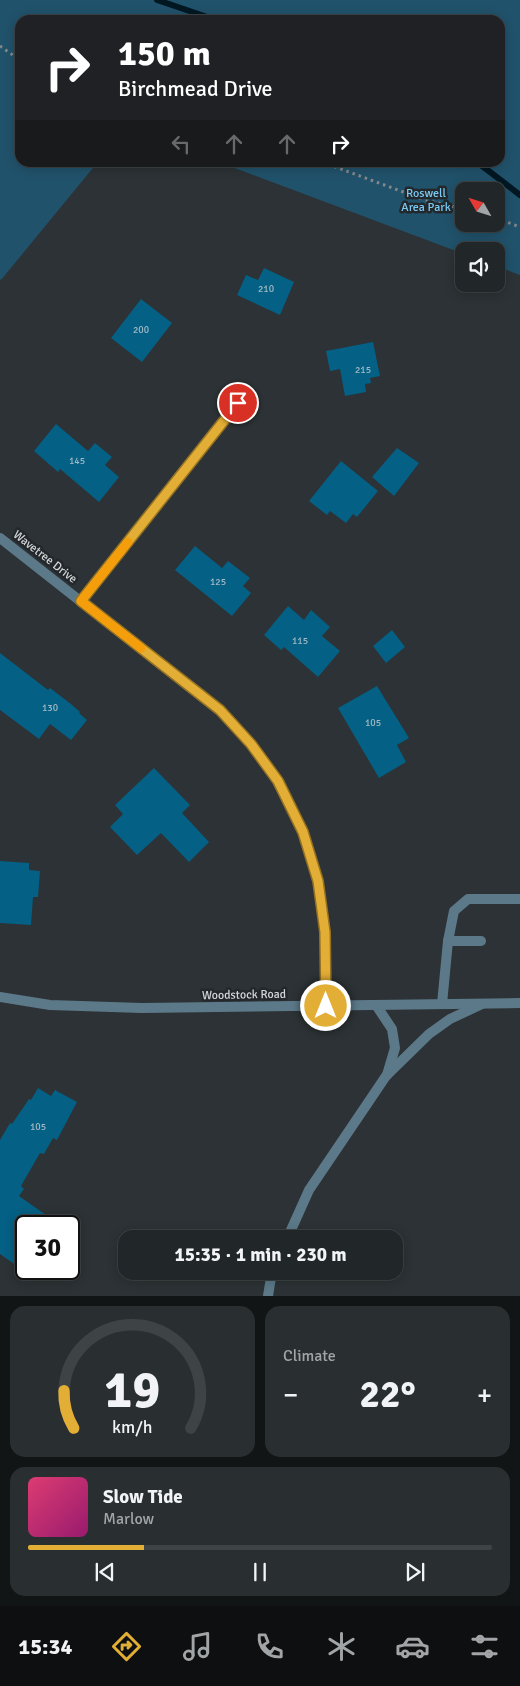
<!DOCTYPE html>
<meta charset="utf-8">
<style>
:root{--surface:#212628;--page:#292e30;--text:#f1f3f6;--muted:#a2a5a8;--line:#3e4345;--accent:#e3ae35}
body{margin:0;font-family:Signika,sans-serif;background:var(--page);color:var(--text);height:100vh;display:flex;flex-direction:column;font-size:19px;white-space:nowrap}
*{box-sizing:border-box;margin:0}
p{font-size:16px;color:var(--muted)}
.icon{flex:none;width:28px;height:28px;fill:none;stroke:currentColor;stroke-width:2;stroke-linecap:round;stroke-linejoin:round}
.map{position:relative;height:1296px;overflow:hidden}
.details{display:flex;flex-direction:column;gap:10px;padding:10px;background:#121516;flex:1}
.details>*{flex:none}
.hud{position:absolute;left:15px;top:15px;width:490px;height:152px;border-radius:15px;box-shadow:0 2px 12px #0003,0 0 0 1px var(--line);background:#202124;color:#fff;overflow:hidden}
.needle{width:32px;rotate:309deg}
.buttons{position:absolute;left:455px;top:182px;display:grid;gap:10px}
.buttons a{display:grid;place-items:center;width:50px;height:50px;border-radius:10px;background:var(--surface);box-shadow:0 2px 12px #0003,0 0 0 1px var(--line);font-size:25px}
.speed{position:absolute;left:15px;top:1215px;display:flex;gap:10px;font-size:25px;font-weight:700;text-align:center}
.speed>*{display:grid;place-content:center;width:65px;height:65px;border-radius:50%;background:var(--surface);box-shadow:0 2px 12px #0003,0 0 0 1px var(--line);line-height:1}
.speed .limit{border:2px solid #111;border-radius:8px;background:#fff;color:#111}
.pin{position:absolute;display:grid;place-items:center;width:42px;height:42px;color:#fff;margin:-21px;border:2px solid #fff;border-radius:50%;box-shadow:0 1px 5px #0007}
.me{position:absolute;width:55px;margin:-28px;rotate:0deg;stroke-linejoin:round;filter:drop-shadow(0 0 4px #0008)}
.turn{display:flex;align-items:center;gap:18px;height:105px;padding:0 20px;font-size:22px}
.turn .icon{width:65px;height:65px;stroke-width:2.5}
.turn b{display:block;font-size:35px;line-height:42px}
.lanes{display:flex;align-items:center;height:48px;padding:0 20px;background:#0003;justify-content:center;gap:25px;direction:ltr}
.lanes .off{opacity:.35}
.big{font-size:38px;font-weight:700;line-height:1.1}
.details .card{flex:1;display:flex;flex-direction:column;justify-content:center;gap:8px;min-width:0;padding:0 18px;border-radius:15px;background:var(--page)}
.details .dial{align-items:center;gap:0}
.dial svg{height:130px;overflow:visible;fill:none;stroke:var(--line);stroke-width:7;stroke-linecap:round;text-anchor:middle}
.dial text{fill:var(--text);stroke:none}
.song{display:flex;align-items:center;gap:15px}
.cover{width:60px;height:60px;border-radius:8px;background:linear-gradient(135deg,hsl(340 70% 55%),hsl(320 70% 35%))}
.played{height:5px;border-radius:2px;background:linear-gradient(90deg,var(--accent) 25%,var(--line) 25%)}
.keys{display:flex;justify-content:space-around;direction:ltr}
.heat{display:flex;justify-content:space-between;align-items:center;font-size:28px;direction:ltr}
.details .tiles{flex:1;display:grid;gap:10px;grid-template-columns:1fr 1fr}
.card:last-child{grid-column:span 2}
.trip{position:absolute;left:118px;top:1230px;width:285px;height:50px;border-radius:15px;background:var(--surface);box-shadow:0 2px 12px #0003,0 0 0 1px var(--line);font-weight:700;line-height:50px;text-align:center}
.tab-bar{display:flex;height:80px;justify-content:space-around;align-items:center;background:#0d0f10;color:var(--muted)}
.tab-bar .icon{width:35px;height:35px}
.tab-bar .active{color:var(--accent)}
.tab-bar b{font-size:22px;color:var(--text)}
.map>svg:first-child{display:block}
.green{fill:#21526b;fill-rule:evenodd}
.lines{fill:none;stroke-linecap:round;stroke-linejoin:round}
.stream{stroke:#011722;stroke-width:6}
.building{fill:#046084}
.path{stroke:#83888a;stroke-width:3;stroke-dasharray:2.5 4;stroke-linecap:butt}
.service{stroke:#5c7989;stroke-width:10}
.minor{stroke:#5c7989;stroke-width:10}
.tertiary{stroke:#5c7989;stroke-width:10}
.route-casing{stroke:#947122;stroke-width:12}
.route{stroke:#e3ae35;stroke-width:9}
.slow{stroke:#f59e0b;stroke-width:9}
.labels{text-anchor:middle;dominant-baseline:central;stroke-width:5;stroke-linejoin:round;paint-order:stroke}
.number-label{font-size:10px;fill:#a0b9c4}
.park-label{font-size:12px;fill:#7bcbf6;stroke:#22282b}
.street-label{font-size:12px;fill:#d4d7d9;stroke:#22282b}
</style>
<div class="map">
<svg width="520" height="1296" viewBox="0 0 520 1296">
<rect width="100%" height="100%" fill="#2c3235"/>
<!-- green -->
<path class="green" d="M 0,0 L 520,0 L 520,275 L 496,266 L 496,251 L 464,251 L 464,254 L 221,163 L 500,162 L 500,20 L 20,20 L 20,162 L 97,163 L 1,280 L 0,279 ZM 464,191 L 496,191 L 496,224 L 464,224 Z"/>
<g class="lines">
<!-- stream -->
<g class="stream">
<polyline points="157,0 216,20"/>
<polyline points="477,162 520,195"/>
</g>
</g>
<!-- building -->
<g class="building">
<polygon points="264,268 294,282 280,315 237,295 246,275 258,280"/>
<polygon points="141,299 172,323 142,362 111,338"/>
<polygon points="373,342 380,376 370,378 371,383 365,384 366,392 345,396 340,369 330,371 326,351"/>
<polygon points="56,424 88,451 95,443 112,457 105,465 119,477 99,502 60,469 58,472 34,451"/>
<polygon points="397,448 419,463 394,496 372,477"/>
<polygon points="341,461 378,491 357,517 353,514 346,523 330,511 327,515 309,501"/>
<polygon points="195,546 222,568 228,561 250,578 243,586 251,593 232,616 175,570"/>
<polygon points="288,606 304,620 311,610 330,627 322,636 340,651 318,677 284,647 281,650 264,635"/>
<polygon points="392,630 405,647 386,663 373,646"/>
<polygon points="0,653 48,690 50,688 71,704 80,712 79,713 87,720 71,740 50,724 39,739 0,710"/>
<polygon points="377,686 409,738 397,745 406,762 379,778 338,708"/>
<polygon points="154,768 190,805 182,813 209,842 189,862 161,833 137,855 110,827 123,814 115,805"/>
<polygon points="0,861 29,863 29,870 40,871 38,897 33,897 31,925 0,923"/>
<polygon points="38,1088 51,1096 55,1090 77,1102 57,1140 53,1138 44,1154 40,1153 21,1186 24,1189 19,1196 46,1215 38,1226 26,1226 26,1253 17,1266 0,1254 0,1140 10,1123 12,1124 29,1099 31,1100"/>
</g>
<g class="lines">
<!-- path -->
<g class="path">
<polyline points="0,46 20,60"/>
<polyline points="322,162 425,200 464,209"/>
<polyline points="496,218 520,227"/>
</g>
<!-- service -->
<g class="service">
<polyline points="448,941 481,941"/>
<polyline points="442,1004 448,941 454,911 468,899 520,899"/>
<polyline points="376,1005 392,1029 395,1048 387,1075"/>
<polyline points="287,1239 309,1190 386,1076 429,1034 450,1019 482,1004"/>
<polyline points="268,1296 272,1271"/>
</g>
<!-- minor -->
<g class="minor">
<polyline points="0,538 220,711 251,744 277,781 303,832 318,881 325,932 326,1006"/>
<polyline points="81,601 237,403"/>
</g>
<!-- tertiary -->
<polyline class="tertiary" points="0,997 50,1005 142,1008 520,1003"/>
</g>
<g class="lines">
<defs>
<polyline id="route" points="238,403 81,601 220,710 251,744 278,781 303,832 318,881 325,932 326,1006"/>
</defs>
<!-- route casing -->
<use href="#route" class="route-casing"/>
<!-- route -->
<use href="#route" class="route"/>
<!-- slow -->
<polyline class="slow" points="128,542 81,601 141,648"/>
</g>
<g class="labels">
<!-- number labels -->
<g class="number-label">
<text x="266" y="289">210</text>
<text x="141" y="330">200</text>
<text x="363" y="370">215</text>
<text x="77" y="461">145</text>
<text x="218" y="582">125</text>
<text x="300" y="641">115</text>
<text x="50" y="708">130</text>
<text x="373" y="723">105</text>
<text x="38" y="1127">105</text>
</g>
<!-- park labels -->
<g class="park-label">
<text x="426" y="193">Roswell<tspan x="426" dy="14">Area Park</tspan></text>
</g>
<!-- street labels -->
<g class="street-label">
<text transform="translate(45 557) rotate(38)">Wavetree Drive</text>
<text transform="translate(244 995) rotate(-1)">Woodstock Road</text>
</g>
</g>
</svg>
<div class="buttons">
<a><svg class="needle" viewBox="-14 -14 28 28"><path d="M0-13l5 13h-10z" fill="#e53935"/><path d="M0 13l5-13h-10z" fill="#a2a5a8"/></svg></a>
<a><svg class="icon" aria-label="sound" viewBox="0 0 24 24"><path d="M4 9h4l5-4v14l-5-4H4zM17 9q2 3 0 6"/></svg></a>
</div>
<div class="speed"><div class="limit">30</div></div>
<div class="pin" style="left:238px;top:403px;background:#d93025"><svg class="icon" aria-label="arrive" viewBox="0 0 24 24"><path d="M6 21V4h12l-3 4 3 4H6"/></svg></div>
<svg class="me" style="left:326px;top:1006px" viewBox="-20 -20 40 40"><circle r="17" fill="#e3ae35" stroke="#fff" stroke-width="3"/><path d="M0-11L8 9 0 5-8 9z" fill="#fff"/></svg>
<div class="trip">15:35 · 1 min · 230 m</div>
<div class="hud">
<div class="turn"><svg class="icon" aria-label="right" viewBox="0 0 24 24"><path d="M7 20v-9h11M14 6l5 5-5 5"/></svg><div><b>150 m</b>Birchmead Drive</div></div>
<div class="lanes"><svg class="icon off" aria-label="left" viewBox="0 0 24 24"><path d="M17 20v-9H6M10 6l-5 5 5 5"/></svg><svg class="icon off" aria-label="ahead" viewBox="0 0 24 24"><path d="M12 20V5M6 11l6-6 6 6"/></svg><svg class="icon off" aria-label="ahead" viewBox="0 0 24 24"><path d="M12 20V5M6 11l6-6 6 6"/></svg><svg class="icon" aria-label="right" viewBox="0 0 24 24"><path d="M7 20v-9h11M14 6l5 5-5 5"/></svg></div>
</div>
</div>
<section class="details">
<div class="tiles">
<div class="card dial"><svg viewBox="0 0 100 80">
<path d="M14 69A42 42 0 1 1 86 69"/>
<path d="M14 69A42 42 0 0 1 8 46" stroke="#e3ae35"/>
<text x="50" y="56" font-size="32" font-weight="700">19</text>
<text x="50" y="72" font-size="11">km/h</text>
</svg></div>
<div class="card"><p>Climate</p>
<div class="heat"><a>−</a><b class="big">22°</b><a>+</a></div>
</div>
<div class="card">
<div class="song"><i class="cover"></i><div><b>Slow Tide</b><p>Marlow</p></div></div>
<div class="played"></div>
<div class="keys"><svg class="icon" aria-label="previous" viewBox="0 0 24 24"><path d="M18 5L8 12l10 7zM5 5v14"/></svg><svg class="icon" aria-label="pause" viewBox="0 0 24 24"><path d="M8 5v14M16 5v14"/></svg><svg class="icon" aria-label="next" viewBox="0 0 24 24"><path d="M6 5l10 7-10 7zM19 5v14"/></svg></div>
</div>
</div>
</section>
<nav class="tab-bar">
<b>15:34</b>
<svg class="icon active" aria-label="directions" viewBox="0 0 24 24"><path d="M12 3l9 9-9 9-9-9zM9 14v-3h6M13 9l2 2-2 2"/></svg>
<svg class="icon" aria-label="music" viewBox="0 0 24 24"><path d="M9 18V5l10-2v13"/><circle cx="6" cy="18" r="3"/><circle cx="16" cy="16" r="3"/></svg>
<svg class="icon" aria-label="phone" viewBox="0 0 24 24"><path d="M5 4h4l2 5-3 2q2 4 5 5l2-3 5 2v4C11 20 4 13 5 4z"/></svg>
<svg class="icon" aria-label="climate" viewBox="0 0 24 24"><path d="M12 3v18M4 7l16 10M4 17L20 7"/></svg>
<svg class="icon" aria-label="car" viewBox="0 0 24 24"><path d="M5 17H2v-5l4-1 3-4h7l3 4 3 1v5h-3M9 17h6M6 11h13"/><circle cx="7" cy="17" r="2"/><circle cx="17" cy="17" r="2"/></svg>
<svg class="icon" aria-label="filters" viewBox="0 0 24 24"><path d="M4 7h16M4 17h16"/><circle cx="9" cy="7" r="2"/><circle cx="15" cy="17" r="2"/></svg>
</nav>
